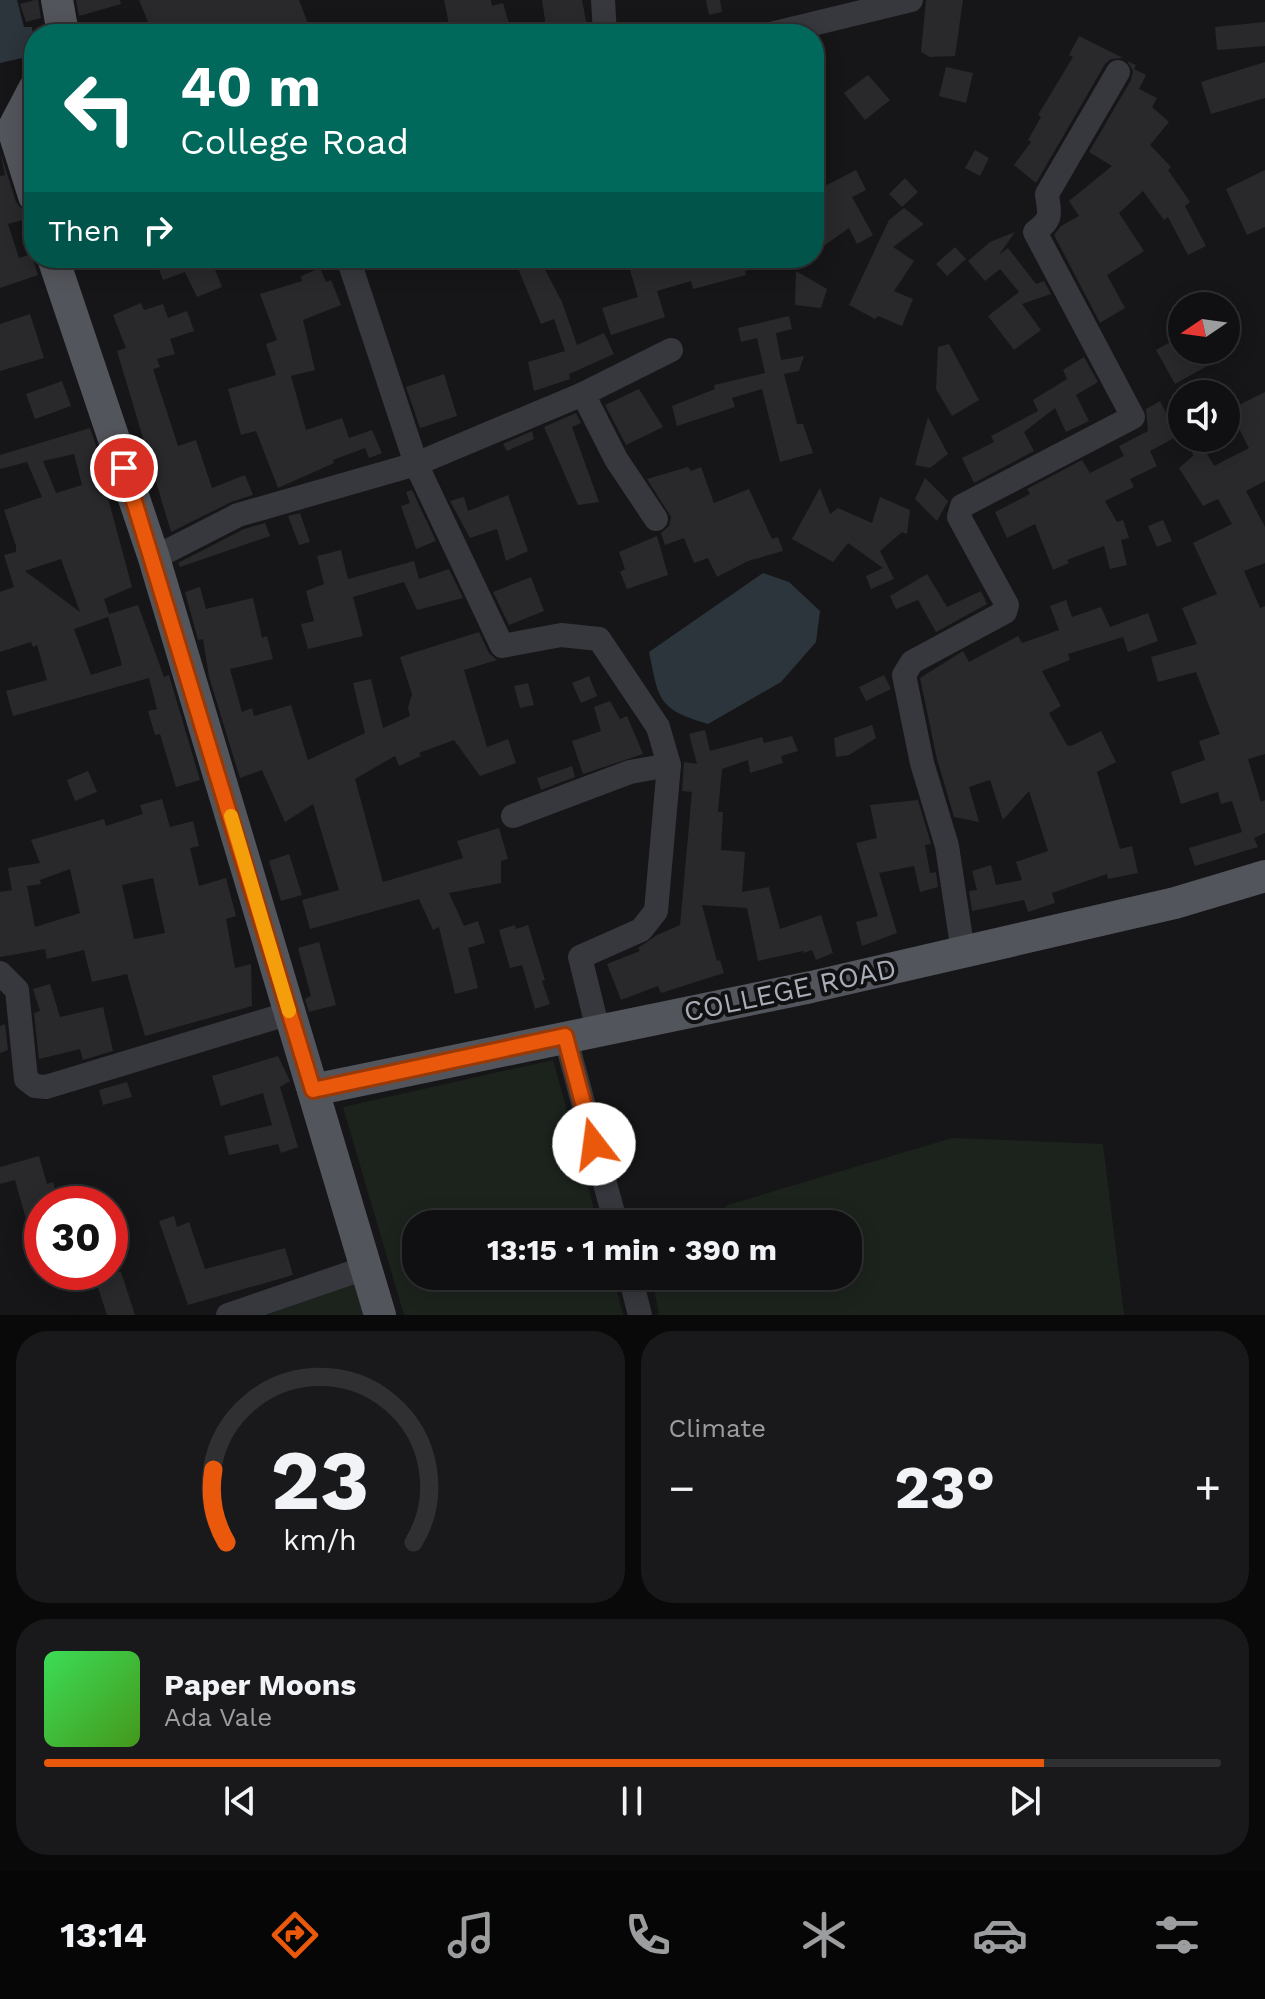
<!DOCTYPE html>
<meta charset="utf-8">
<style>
:root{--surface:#101012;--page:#19191b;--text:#f1f3f6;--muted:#9c9d9f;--line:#303032;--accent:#ea580c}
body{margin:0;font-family:"Work Sans",sans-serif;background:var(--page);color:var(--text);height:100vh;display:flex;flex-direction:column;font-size:30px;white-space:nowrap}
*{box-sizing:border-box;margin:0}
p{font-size:26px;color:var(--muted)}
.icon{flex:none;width:44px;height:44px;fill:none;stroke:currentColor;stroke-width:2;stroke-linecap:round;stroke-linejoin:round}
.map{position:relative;height:1315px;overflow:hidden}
.side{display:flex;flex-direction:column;gap:16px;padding:16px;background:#09090a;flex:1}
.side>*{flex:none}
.hud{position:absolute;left:24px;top:24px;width:800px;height:244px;border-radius:32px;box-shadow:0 4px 20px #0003,0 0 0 2px var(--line);background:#00695c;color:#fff;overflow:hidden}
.needle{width:52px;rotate:257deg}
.fabs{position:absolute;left:1168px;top:292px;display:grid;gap:16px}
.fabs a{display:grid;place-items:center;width:72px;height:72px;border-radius:50%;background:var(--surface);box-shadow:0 4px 20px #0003,0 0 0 2px var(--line);font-size:40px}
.speed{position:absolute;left:24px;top:1186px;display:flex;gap:16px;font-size:40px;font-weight:700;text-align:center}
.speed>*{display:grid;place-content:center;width:104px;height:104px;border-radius:50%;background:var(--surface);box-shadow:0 4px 20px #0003,0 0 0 2px var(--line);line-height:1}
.speed .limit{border:12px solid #d22;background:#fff;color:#111}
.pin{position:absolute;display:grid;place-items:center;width:68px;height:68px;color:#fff;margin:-34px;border:4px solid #fff;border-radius:50%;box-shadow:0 2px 8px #0007}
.me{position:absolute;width:88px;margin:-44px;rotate:345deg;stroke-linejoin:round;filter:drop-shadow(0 0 6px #0008)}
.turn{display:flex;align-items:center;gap:28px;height:168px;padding:0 24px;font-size:36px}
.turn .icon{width:104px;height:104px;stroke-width:2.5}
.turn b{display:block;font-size:56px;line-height:68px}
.then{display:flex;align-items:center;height:76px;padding:0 24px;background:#0003;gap:16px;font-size:30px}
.big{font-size:60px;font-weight:700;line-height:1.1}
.side .card{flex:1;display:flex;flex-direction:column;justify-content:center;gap:12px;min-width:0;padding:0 28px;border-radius:32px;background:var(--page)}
.side .dial{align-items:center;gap:0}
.dial svg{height:208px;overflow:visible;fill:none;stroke:var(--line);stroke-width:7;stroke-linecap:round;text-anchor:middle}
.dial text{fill:var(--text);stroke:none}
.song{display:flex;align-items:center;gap:24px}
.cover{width:96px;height:96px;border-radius:12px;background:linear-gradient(135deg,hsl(130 70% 55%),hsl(100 70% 35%))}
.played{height:8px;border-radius:4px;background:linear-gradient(90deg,var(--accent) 85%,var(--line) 85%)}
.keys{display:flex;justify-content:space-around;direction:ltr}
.heat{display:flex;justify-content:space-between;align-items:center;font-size:44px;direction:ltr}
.side .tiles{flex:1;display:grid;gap:16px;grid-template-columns:1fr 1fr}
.card:last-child{grid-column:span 2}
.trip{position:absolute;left:402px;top:1210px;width:460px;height:80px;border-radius:32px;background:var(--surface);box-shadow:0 4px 20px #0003,0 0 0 2px var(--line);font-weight:700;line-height:80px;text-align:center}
.tabs{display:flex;height:128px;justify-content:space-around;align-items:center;background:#060607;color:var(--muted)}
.tabs .icon{width:56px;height:56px}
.tabs .active{color:var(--accent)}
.tabs b{font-size:36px;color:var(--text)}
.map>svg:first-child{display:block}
.green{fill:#1c231d}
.water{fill:#2c353c}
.building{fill:#29292c;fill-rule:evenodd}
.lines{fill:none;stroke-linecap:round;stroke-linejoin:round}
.minor{stroke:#37383d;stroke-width:24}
.major{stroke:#53555c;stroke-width:32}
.route-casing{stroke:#983908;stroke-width:20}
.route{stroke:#ea580c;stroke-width:14}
.slow{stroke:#f59e0b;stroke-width:14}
.labels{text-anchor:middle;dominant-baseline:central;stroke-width:8;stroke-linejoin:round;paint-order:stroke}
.street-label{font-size:28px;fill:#a8adb8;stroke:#111113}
</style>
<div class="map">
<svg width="1265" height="1315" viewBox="0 0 1265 1315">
<rect width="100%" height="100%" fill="#161618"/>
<!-- green -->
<g class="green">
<polygon points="553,1060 598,1224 416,1224 416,1276 613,1276 623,1315 404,1315 343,1107"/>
<polygon points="952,1138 1103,1144 1124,1315 659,1315 652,1276 848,1276 848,1224 704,1224 728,1205"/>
<polygon points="362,1279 373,1315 242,1315"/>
</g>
<!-- water -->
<g class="water">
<polygon points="0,0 17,0 24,27 32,27 34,49 31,56 0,63"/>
<path d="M 763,573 L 789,582 L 820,611 L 816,642 L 781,682 L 708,724 C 658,709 659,701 649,652 Z"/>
</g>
<!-- building -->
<g class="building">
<polygon points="35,0 38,0 41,18 26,22 20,4"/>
<polygon points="76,0 120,0 121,4 79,16"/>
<polygon points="139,0 299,0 312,34 153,34"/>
<polygon points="444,0 491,0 492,6 503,3 512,34 451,34"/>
<polygon points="542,0 582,0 587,26 547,33"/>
<polygon points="706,0 720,0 722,12 709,15"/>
<polygon points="926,0 963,0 955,56 930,57 921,52"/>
<polygon points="1265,22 1265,46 1217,50 1215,27"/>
<polygon points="1079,36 1123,58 1111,59 1105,64 1036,183 1014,165 1031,142 1028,140 1041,117 1038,115 1073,57 1069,55"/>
<polygon points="1127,61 1136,65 1134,69 1146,75 1139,89 1157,98 1152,107 1169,122 1150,145 1171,167 1168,170 1190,202 1185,206 1206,246 1188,255 1168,217 1164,220 1143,191 1119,213 1144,251 1107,275 1125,308 1100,323 1054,235 1061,226 1079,216 1069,201 1112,166 1089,152 1131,80 1133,71"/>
<polygon points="1265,62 1265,98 1211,114 1201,82"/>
<polygon points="946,67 973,73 966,103 939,96"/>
<polygon points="868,75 890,100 865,120 844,93"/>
<polygon points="975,150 989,158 980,176 965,168"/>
<polygon points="0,151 16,202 30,218 8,224 19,258 31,254 38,275 0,288 0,176 5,175"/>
<polygon points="814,170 823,187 856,170 866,190 852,197 873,235 857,244 849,228 825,245 814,230"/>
<polygon points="1265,170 1265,227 1247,235 1226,189"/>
<polygon points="905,178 918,192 902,207 889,194"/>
<polygon points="904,208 924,224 893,247 914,261 894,291 913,299 902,326 878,316 875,319 849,305 889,220"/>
<polygon points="1015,232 999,255 1008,248 1036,284 1044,281 1051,294 1022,304 1041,330 1014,350 988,316 1019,292 1000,269 985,281 968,261 990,242"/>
<polygon points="955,247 966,259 947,276 936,264"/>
<polygon points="174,258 219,258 212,262 222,287 197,297 185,272 163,280 157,264"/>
<polygon points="641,258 745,258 749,270 745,271 746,275 693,289 691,281 657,291 665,317 611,335 602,308 638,297 630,270 644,266"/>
<polygon points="540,260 562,302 577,345 604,333 614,354 569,374 570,379 534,391 528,362 565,351 554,319 541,324 519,271"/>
<polygon points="320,268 326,282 331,280 341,305 303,320 315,370 291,376 306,430 342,418 349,438 372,430 382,453 369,458 365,448 333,460 334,463 278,488 256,431 241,435 228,389 276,375 266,344 277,340 260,294 302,281 301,276"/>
<polygon points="796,271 827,289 821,308 795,305"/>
<polygon points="141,303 144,310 163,304 168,318 187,311 194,331 170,339 175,354 157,359 160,367 153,369 178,446 196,440 212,488 245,475 253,495 231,502 171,532 117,351 126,348 113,315"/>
<polygon points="30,314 44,358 0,371 0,324"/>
<polygon points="789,316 792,329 776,333 781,360 804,356 799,371 784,374 797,424 803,424 813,453 780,462 762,389 732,398 735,407 677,426 672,406 715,389 714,385 765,373 757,338 741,342 738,328"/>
<polygon points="1182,336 1182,350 1200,350 1209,365 1175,384 1156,350"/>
<polygon points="949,344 979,400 952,416 936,389 938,347"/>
<polygon points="1084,357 1098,382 1076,395 1089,421 1066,432 1055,408 1024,432 1034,451 974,483 962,458 994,442 991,436 1038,411 1033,400 1067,379 1063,370"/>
<polygon points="444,374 457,416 420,428 406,387"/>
<polygon points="62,381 71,406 35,419 26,394"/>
<polygon points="639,389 663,427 626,445 605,405"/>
<polygon points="1265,392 1265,481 1246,491 1265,527 1265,563 1244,571 1260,608 1265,606 1265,754 1248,759 1261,802 1265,800 1265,833 1254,838 1258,847 1195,866 1189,848 1242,832 1232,801 1221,804 1218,792 1181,804 1171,772 1205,760 1199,741 1220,734 1196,672 1158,682 1151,657 1197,644 1182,608 1217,594 1193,543 1232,524 1218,499 1203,506 1179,468 1193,456 1189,438 1198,438 1214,466 1249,448 1229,410"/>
<polygon points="1160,401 1178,436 1150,451 1157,466 1130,479 1134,487 1105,501 1117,522 1123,520 1129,538 1121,540 1127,565 1110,569 1104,546 1067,560 1069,563 1053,570 1035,524 1007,538 995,512 1030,494 1027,489 1082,460 1090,473 1124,456 1119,446 1148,431 1146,409"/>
<polygon points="576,413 581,423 572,427 599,502 578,505 544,427"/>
<polygon points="928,417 948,454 930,468 915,465"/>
<path d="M 90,428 L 106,475 L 102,476 L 132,587 L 104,599 L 109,614 L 138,605 L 164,677 L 169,675 L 200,780 L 176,787 L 160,734 L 155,735 L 148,711 L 157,709 L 149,678 L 13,716 L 6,691 L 47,680 L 37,645 L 33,647 L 31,642 L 0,652 L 0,592 L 14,587 L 4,555 L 16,552 L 16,546 L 4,510 L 42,497 L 27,462 L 0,469 L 0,455 ZM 74,454 L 82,485 L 56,493 L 43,461 ZM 61,559 L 80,612 L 25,571 ZM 108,617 L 122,665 L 91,675 L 74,629 Z"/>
<polygon points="532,431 534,439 507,451 503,444"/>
<polygon points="688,467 691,471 701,467 714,503 749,489 772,539 778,537 783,551 748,561 717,577 708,558 694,563 684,538 665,545 661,533 669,526 671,517 647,479"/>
<polygon points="925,478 948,501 937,521 915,499"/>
<polygon points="820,488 830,514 838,508 872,523 880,497 910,510 907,534 902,532 880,551 894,579 871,589 866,576 883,568 848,543 833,562 792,539"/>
<polygon points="412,490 436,541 416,549 401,506 410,503 406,492"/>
<polygon points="508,495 528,551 506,561 497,529 470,538 450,501 464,497 468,511"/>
<polygon points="300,513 310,542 299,545 288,516"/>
<polygon points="1163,520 1172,541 1157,547 1148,526"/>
<polygon points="265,523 270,536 180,567 178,563 244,529"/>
<polygon points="657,536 668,575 627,589 620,572 625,569 619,552"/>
<polygon points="341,550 348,579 414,561 419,579 449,569 463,598 417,610 404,582 353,597 363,636 308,649 301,624 314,621 306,591 324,584 317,556"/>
<polygon points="927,574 947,607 981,591 987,604 936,632 918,600 896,609 890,596"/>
<polygon points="531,577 544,611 509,625 493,592"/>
<polygon points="200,587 206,609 253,598 262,638 267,636 273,659 230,669 242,712 252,708 254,716 291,705 308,760 365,733 353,683 371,679 383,728 410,716 408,708 412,694 400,657 479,632 489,653 497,660 464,670 487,747 508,739 516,763 480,776 454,740 419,753 421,756 399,766 395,756 355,779 383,882 463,858 457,841 499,828 508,859 501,861 501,883 449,893 464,926 478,921 485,943 468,948 478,988 455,994 439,927 433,930 419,899 310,929 302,900 339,890 313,804 285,822 262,770 240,778 209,677 203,639 198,640 185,592"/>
<polygon points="1066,600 1072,617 1101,607 1110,627 1148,613 1158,641 1128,652 1123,637 1068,654 1070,660 1042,671 1061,706 1049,713 1067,745 1071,746 1101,731 1116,762 1097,772 1120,849 1132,846 1138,873 1108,879 1107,874 1052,893 1055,903 1028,912 1024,900 972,911 969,891 977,890 972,871 991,865 996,885 1022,880 1016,862 1048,851 1029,791 1003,820 990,780 969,787 979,822 954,817 937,759 920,678 963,651 969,662 1018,636 1022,643 1059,630 1050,606"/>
<polygon points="884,675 891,689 866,701 859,687"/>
<polygon points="589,676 597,696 581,703 572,683"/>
<polygon points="528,683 534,705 520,708 514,686"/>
<polygon points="610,701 620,719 627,716 643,754 583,774 572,741 601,731 594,707"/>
<polygon points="872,725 876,738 849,755 836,757 834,738"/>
<polygon points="705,730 710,751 762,737 764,743 792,736 798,751 781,756 783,763 750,773 748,760 722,769 718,812 723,812 721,850 745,852 742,892 769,887 780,929 821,915 833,953 816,960 812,950 804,953 803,951 758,961 747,908 702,905 717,961 720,960 724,973 661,993 658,986 621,1000 607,964 640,951 638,948 657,935 680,925 692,792 682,791 684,762 697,764 689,734"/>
<polygon points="572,766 575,777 541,790 537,778"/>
<polygon points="88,771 97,792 75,801 67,780"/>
<path d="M 162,799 L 170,827 L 193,821 L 199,846 L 190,848 L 199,886 L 226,878 L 236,916 L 226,919 L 235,968 L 251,964 L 252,1006 L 145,1036 L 127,974 L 92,982 L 84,950 L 47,959 L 45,949 L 0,957 L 0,892 L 12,890 L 8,868 L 40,863 L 31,840 L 104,819 L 106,826 L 143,814 L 140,805 ZM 70,869 L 80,913 L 35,927 L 27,886 L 41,884 L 40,880 ZM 153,878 L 165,933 L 134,939 L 122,885 Z"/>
<polygon points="918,800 931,844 925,845 930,873 936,872 938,887 920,892 914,866 879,873 897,933 862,946 856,922 878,916 856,843 877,838 870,805"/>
<polygon points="289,854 302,895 281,901 269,861"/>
<polygon points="515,925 516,929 528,925 545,980 542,981 550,1004 535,1009 522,965 510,968 499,930"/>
<polygon points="319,942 336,1005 309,1012 305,999 311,996 298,948"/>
<polygon points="50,984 60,1017 103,1007 113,1051 83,1060 80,1049 39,1059 34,1013 40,1011 33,989"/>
<polygon points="5,1024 8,1050 0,1053 0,1026"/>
<polygon points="278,1056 290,1081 280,1087 298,1147 281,1153 278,1144 229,1155 224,1136 272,1125 263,1093 221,1106 212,1076"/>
<polygon points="127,1082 132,1097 103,1105 99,1090"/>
<polygon points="39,1156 47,1184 53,1182 59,1204 42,1204 42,1219 26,1219 15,1180 0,1184 0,1167"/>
<polygon points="174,1216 177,1227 189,1222 205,1269 285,1248 293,1275 188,1305 159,1221"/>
<polygon points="93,1272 121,1272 135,1315 107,1315"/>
</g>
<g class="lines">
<!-- minor -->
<g class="minor">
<polyline points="603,0 605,34"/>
<polyline points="771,34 911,0"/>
<polyline points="348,258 416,464 502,646 561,635 599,639 658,727 669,765 630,772 513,816"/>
<polyline points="583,394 616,459 656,519"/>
<polyline points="154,558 238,515 416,464 583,394 671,350"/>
<path d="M 963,952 L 947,846 L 922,763 L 904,675 L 912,662 L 1005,612 L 1007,605 L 959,517 L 962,506 L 1133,417 L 1035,232 C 1054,218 1049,213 1047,194 L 1118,72"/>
<polyline points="0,973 17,990 26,1079 35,1086 46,1087 290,1013"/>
<polyline points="598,1030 580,957 641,930 656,911 669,765"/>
<polyline points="565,1036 616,1224"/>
<polyline points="630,1276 640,1315"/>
<polyline points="228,1315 365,1268"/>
</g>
<!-- major -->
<g class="major">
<polyline points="57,0 62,28 60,34"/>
<polyline points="34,89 13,129 34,196"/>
<polyline points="53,258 154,558 380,1315"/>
<polyline points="313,1090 811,987 1175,903 1265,876"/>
</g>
</g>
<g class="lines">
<defs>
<polyline id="route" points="124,468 313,1090 565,1036 594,1144"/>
</defs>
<!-- route casing -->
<use href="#route" class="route-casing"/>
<!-- route -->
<use href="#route" class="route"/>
<!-- slow -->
<polyline class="slow" points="231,816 289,1011"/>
</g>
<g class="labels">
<!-- street labels -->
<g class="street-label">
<text transform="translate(790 990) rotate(-12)">COLLEGE ROAD</text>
</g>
</g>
</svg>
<div class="fabs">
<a><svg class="needle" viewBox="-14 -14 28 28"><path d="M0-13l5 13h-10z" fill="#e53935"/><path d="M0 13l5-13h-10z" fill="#9c9d9f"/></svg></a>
<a><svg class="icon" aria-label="sound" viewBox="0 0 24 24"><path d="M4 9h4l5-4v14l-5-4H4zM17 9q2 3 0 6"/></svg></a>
</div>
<div class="speed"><div class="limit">30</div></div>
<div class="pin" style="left:124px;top:468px;background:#d93025"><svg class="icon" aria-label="arrive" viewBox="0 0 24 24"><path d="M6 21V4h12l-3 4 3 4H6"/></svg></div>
<svg class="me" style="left:594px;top:1144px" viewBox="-20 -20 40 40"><circle r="19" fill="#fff"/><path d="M0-13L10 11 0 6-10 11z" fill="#ea580c"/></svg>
<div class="trip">13:15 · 1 min · 390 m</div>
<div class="hud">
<div class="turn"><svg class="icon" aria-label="left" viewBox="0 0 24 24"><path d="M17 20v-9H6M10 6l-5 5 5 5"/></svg><div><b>40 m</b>College Road</div></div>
<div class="then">Then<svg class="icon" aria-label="right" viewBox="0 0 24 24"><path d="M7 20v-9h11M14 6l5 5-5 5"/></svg></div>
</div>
</div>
<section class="side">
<div class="tiles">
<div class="card dial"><svg viewBox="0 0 100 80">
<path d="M14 69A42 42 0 1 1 86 69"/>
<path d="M14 69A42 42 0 0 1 9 41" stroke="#ea580c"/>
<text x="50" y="56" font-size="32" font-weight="700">23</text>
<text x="50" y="72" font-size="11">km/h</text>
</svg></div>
<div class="card"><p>Climate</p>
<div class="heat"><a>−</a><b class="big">23°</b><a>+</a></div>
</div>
<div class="card">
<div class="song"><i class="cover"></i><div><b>Paper Moons</b><p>Ada Vale</p></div></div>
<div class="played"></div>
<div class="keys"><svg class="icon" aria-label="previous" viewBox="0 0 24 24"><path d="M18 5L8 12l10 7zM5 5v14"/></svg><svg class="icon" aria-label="pause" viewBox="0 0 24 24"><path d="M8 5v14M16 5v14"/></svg><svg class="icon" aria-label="next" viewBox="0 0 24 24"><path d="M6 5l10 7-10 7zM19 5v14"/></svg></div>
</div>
</div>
</section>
<nav class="tabs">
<b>13:14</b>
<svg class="icon active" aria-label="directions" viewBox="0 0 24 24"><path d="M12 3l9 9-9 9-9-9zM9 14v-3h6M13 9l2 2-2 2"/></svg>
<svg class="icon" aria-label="music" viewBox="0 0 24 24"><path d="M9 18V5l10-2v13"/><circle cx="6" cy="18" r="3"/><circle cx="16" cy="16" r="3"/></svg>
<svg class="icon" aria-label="phone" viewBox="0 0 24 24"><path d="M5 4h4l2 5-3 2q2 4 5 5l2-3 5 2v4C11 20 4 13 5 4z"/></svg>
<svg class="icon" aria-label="climate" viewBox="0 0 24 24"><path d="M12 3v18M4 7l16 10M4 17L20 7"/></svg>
<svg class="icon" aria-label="car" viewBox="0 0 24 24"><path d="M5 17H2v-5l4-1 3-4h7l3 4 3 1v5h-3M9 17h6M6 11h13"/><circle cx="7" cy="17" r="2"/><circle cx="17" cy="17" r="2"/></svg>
<svg class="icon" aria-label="filters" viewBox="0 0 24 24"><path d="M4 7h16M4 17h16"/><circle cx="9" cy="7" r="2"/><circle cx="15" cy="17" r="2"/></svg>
</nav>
